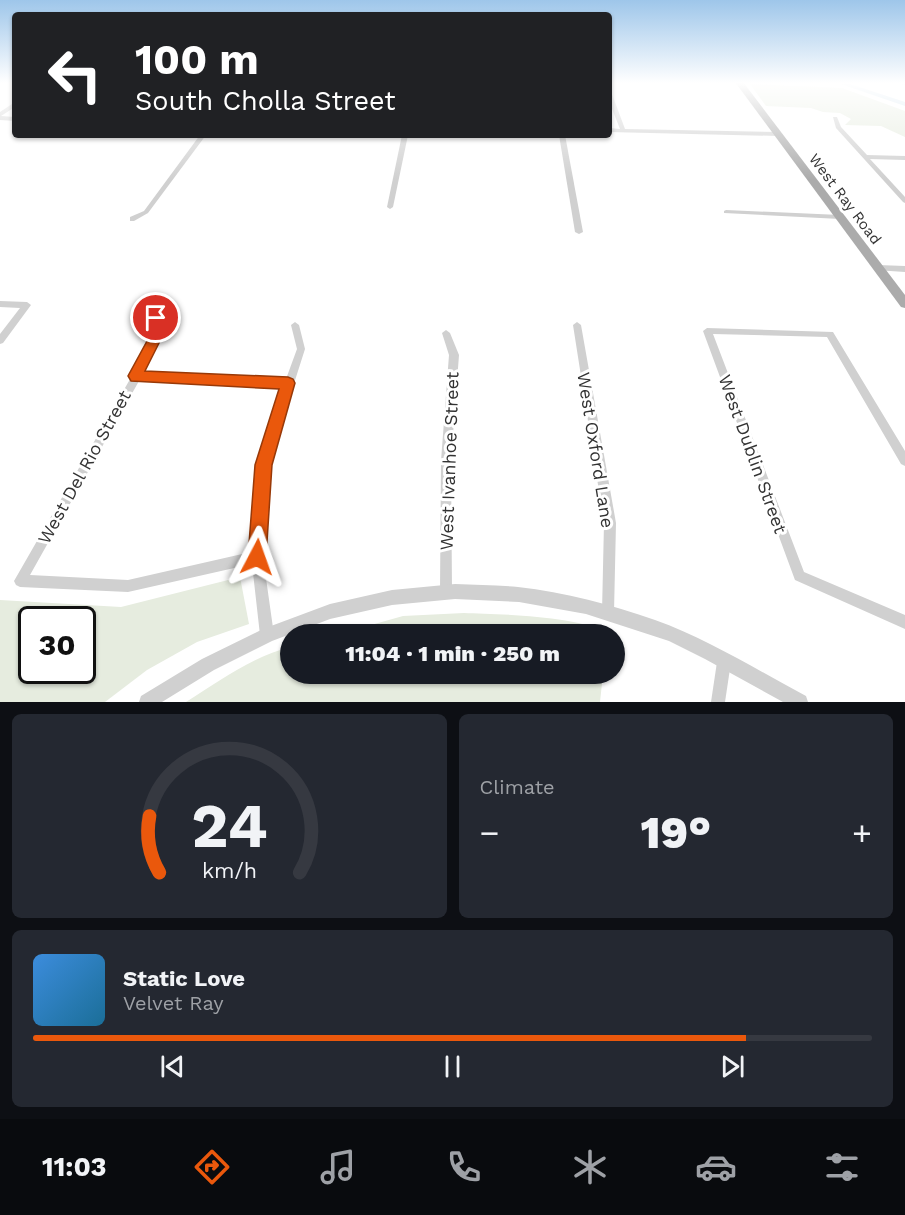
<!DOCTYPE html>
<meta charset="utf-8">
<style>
:root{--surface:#171b24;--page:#242831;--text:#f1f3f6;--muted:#9ea1a6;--line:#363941;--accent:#ea580c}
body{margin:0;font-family:"Work Sans",sans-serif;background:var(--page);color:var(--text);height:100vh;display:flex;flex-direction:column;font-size:22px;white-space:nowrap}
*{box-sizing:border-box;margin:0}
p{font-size:20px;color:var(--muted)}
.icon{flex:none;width:33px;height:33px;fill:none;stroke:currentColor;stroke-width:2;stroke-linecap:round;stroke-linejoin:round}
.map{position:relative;height:702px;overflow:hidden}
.side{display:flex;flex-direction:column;gap:12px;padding:12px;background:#0d0f14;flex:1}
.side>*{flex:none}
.top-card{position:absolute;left:12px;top:12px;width:600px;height:126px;border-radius:6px;box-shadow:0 2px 4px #0004;background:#202124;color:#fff;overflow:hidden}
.speed{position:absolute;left:18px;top:606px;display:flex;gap:12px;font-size:30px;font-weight:700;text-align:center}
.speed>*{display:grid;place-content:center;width:78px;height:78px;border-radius:50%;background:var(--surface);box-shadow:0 2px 4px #0004;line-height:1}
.speed .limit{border:3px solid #111;border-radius:9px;background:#fff;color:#111}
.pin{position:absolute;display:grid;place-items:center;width:51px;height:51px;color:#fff;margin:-26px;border:3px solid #fff;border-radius:50%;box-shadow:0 2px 6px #0007}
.me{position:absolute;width:66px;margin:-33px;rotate:4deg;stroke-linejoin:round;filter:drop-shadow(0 0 4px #0008)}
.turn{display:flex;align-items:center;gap:21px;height:126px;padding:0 24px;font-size:27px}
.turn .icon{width:78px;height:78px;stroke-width:2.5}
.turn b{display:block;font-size:42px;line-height:51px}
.big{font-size:45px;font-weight:800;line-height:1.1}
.side .widget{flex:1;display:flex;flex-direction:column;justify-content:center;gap:9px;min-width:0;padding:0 21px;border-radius:9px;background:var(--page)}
.side .dial{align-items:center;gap:0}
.dial svg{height:156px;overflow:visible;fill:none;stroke:var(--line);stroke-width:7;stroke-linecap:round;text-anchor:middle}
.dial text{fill:var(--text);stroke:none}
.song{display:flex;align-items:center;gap:18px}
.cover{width:72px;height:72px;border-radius:9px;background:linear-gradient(135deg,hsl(210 70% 55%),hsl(200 70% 35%))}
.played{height:6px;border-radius:3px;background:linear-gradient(90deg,var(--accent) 85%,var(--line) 85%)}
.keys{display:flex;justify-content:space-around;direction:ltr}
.heat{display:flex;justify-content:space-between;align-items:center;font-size:33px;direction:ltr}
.side .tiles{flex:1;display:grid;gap:12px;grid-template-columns:1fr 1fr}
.widget:last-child{grid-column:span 2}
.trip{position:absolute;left:280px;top:624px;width:345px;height:60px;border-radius:30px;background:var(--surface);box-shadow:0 2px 4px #0004;font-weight:800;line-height:60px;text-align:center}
.tab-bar{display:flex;height:96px;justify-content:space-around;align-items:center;background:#090b0e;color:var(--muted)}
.tab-bar .icon{width:42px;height:42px}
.tab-bar .selected{color:var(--accent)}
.tab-bar b{font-size:27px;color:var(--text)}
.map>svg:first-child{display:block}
.green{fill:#e6ecdf;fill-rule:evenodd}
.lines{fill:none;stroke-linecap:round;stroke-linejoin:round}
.canal{fill:#cfe2ee;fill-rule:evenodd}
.minor{fill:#d0d0d0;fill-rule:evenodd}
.tertiary{fill:#d0d0d0;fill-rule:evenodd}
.primary{fill:#ababab;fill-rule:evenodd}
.route{fill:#ea580c;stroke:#983908;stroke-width:1.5}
.labels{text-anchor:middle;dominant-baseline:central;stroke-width:6;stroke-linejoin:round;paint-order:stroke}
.far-street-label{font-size:15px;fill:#333;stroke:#fff}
.street-label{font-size:18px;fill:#333;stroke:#fff}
</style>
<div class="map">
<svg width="905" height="702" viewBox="0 0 905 702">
<rect width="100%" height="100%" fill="#fff"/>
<!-- green -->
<g class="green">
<polygon points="750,84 842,88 905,111 905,137 881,126 845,125 851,119 840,113 823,112 811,108 766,106"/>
<path d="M 240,577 L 249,624 L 197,642 L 147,670 L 105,702 L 0,702 L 0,600 L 121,607 ZM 32,620 L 82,620 L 82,670 L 32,670 Z"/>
<path d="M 464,613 C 497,614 583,616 607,634 L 339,634 L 403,616 Z"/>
<path d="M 291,647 L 291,674 L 603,674 L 600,702 L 186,702 C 218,682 253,656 291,647 Z"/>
</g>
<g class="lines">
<!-- canal -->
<polygon class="canal" points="835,82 844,82 905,102 905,106"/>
<!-- minor -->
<g class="minor">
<polygon points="899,82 905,82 905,85 899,83"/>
<polygon points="609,92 612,94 625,129 778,132 781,134 778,136 609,132 609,128 620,129 609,101"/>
<polygon points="15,102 15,107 1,116 15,117 15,121 0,120 0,112"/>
<polygon points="833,117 837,117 841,127 867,155 905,156 905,160 870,159 905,197 905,203 903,202 836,128"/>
<polygon points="200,135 206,135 148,213 134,221 130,221 130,217 144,211"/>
<polygon points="402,135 408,135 393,207 390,209 387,207"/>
<polygon points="559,135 565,135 583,232 579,234 575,232"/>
<polygon points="726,210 840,215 844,217 840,219 724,213 724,211"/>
<polygon points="878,265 905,266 905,272 875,270 874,268"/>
<polygon points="0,301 27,302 31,305 3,343 0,344 0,334 20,308 0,307"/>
<path d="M 156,315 L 160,318 L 158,341 L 142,373 L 286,379 L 297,349 L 291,325 L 295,322 L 299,325 L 305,349 L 268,465 L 263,557 L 274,635 L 272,640 L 267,642 L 262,640 L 260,635 L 252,564 L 128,592 L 20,587 L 16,585 L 14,581 L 133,374 L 150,341 L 152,318 ZM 139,381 L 284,387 L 258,465 L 251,552 L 128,580 L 30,575 Z"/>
<polygon points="577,322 581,325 616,523 614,612 613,617 608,618 603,617 602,612 604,523 573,325"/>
<polygon points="707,328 833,332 905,451 905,466 901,464 827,337 713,334 804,572 905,615 905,629 795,580 703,331"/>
<polygon points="446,330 450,333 459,355 451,461 452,591 450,595 446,597 442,595 440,591 441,461 449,355 442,333"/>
<polygon points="724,655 729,657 731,662 725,702 711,702 717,662 719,657"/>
</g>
<!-- tertiary -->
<path class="tertiary" d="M 455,584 C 476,585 497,585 518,587 C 565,592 612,605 655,620 C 708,639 757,670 806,696 L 808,702 L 783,702 L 705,659 L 669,641 L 586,614 L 519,602 L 455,599 L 392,605 L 330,619 L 272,641 L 214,670 L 162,702 L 139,702 L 141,696 L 202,659 L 263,629 L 330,604 L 392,590 Z"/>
<!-- primary -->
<polygon class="primary" points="735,82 743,82 905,295 905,308 901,307"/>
</g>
<!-- sky -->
<linearGradient id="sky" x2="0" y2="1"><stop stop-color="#9ec6ea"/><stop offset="0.46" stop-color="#fff"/><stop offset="1" stop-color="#fff" stop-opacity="0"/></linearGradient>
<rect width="905" height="180" fill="url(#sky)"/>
<!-- route -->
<polygon class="route" points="156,313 163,318 160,341 145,371 288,377 293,379 295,383 272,465 266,557 264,563 257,566 251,563 248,557 255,465 279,389 131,381 128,376 147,341 150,318"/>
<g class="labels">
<!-- far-street labels -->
<g class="far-street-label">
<text transform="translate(845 199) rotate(53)">West Ray Road</text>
</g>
<!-- street labels -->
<g class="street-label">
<text transform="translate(596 450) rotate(81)">West Oxford Lane</text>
<text transform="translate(753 454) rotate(70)">West Dublin Street</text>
<text transform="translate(449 461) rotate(-88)">West Ivanhoe Street</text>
<text transform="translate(84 467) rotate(-61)">West Del Rio Street</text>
</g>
</g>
</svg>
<div class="speed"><div class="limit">30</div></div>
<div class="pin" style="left:156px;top:318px;background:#d93025"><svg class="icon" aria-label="arrive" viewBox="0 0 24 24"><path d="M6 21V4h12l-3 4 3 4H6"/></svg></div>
<svg class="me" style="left:257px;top:557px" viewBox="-20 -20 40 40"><path d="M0-17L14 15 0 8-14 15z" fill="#ea580c" stroke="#fff" stroke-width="4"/></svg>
<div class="trip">11:04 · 1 min · 250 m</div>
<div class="top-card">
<div class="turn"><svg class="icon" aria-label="left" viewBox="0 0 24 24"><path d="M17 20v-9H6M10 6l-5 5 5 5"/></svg><div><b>100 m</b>South Cholla Street</div></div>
</div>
</div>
<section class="side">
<div class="tiles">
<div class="widget dial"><svg viewBox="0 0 100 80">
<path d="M14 69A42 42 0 1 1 86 69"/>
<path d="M14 69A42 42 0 0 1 9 40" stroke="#ea580c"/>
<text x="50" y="56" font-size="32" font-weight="700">24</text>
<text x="50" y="72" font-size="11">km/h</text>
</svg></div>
<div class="widget"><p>Climate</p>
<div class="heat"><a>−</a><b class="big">19°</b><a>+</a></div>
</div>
<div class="widget">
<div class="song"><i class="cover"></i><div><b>Static Love</b><p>Velvet Ray</p></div></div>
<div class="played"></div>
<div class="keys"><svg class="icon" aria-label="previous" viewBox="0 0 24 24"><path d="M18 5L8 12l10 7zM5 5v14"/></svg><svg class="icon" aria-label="pause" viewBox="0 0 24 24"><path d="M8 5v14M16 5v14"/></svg><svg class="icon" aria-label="next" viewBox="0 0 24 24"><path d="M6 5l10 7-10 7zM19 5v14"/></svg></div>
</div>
</div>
</section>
<nav class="tab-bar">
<b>11:03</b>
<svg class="icon selected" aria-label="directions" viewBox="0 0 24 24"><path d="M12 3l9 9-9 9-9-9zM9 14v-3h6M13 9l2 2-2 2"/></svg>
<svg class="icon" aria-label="music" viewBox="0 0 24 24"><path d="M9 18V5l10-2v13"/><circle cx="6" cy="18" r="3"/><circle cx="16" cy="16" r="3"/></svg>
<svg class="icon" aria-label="phone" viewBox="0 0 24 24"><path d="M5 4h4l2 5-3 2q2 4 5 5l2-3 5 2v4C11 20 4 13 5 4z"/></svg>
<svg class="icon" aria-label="climate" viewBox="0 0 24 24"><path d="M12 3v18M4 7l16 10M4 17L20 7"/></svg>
<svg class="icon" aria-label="car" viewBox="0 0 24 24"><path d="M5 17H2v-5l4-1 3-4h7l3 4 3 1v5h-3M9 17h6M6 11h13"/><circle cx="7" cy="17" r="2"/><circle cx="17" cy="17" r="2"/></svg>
<svg class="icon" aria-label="filters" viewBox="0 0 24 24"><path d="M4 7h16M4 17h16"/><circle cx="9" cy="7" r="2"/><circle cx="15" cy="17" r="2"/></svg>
</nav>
